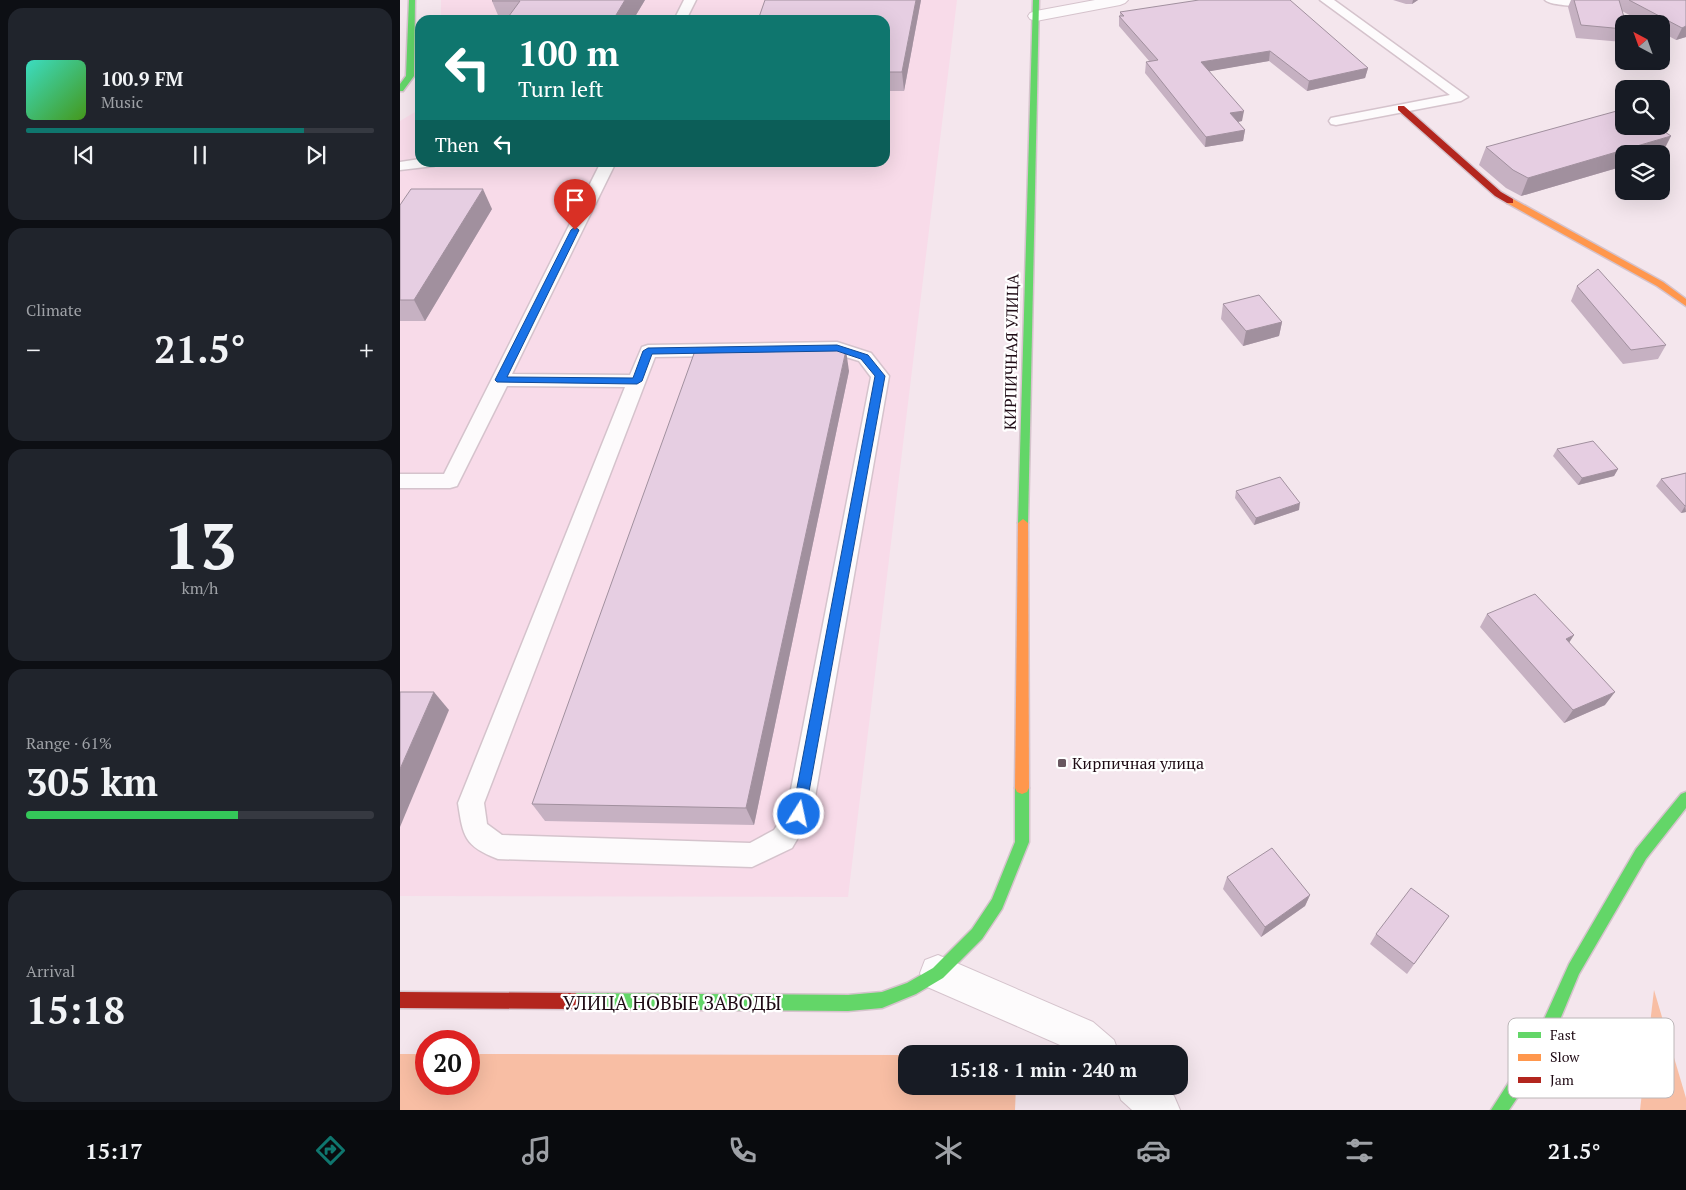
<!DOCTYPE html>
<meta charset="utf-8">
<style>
:root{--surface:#171b24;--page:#20242c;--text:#f1f3f6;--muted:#9ea1a6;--line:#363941;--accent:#0f766e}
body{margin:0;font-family:"PT Serif",serif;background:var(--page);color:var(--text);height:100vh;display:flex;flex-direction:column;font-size:19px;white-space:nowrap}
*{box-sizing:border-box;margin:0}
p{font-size:16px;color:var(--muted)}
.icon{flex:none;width:28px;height:28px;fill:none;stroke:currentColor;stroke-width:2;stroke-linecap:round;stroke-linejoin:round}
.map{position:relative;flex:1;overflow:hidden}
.panel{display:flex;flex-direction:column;gap:8px;padding:8px;background:#0d0f14;width:400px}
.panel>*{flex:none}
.top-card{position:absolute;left:15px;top:15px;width:475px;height:152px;border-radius:15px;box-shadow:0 5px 20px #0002;background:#0f766e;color:#fff;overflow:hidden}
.needle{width:32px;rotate:319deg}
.controls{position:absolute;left:1215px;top:15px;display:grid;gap:10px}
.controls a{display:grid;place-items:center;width:55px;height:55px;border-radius:10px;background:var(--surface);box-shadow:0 5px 20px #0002;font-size:25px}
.speed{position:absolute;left:15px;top:1030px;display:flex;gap:10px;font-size:25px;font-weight:700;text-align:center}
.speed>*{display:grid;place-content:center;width:65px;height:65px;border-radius:50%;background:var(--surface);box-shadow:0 5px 20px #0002;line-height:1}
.speed .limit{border:8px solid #d22;background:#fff;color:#111}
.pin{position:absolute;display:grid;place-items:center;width:42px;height:42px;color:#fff;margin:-51px -21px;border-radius:50% 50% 50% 0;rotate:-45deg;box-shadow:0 0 5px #0007}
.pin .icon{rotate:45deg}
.me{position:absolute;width:55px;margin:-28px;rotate:10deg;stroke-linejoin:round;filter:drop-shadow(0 0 4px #0008)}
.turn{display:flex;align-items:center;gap:18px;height:105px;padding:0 20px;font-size:22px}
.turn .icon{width:65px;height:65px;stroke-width:2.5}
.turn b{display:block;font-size:35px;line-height:42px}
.then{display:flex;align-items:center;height:48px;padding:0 20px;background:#0003;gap:10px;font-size:19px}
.big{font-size:38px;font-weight:700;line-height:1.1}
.panel .tile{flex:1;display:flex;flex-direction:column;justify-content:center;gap:8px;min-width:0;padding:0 18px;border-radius:15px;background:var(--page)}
.panel .dial{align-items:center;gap:0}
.dial b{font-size:65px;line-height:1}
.song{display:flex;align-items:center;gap:15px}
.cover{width:60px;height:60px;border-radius:8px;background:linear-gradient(135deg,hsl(170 70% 55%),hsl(100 70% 35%))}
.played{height:5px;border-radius:2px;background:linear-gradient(90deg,var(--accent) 80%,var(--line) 80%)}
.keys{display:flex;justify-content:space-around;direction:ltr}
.heat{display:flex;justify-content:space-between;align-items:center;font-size:28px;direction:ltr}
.charge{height:8px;border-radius:4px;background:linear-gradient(90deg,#34c759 61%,var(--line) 0)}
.trip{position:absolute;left:498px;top:1045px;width:290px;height:50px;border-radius:15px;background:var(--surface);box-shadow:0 5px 20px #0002;font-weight:700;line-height:50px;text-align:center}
.dock{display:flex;height:80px;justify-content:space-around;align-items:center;background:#090b0e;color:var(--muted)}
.dock .icon{width:35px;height:35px}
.dock .selected{color:var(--accent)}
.dock b{font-size:22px;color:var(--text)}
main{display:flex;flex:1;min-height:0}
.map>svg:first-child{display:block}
.built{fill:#f8dbe9}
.green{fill:#f8bea4}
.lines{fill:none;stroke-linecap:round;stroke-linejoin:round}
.lane-casing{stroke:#d5c3cc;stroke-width:3}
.street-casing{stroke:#d5c3cc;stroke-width:2}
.fast-casing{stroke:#d5c3cc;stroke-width:3}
.slow-casing{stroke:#d5c3cc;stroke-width:3}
.jam-casing{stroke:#d5c3cc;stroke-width:3}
.lane{fill:#fdfbfc;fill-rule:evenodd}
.street{fill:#fdfbfc;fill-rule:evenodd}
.fast{fill:#63d668;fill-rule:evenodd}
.slow{fill:#ff974d;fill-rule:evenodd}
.jam{fill:#b3261e;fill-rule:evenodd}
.wall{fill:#c6b1c2}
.shaded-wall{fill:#a1909e}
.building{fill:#e6cee2;stroke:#a1909e}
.route{fill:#1a73e8;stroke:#114b97}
.poi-dot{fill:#695760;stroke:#fff;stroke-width:2}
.labels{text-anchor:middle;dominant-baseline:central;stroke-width:4.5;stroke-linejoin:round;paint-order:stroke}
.street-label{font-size:16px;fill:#1e0a14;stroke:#fff}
.poi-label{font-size:16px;fill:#1e0a14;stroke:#fff;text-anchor:start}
.near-street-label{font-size:19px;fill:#1e0a14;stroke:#fff}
.key{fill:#fff;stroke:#bcb6b8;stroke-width:1}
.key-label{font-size:14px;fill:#1e0a14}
</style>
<main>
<section class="panel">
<div class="tile">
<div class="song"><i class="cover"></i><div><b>100.9 FM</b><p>Music</p></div></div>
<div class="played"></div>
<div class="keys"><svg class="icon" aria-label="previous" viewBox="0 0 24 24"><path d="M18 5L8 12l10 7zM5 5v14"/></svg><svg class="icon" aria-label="pause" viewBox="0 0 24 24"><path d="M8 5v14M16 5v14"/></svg><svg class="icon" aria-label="next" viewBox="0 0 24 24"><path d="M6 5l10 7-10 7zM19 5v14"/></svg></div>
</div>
<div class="tile"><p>Climate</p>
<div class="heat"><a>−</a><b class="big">21.5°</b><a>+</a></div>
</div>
<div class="tile dial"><b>13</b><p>km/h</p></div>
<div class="tile"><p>Range · 61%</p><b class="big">305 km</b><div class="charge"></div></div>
<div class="tile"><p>Arrival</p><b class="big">15:18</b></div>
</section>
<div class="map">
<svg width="1286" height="1110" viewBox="0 0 1286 1110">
<rect width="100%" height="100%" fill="#f4e6ed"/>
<!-- built -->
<polygon class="built" points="41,0 557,0 448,897 0,896 0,121 20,109 20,162 485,162 485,20 41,20"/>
<!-- green -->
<g class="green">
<polygon points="1254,990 1286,1098 1286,1110 1240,1110"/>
<polygon points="0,1054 26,1054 26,1084 69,1084 69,1054 506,1055 506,1086 616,1086 615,1110 0,1110"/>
</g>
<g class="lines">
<defs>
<g id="lane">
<polygon points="284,0 296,0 286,20 274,20"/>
<polygon points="920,0 934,0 1068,97 1061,101 936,125 931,124 929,121 931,118 936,117 1050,95"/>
<path d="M 1145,0 L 1220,0 C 1212,8 1153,8 1145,0 Z"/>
<polygon points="20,159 20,162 41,162 34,166 0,170 0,162"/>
<path d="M 201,162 L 216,162 L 112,374 L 230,375 L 242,347 L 248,345 L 437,342 L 471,353 L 489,376 L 412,814 L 392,848 L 352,867 L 98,859 C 64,846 63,836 58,803 L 225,387 L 107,386 L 57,486 L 50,488 L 0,488 L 0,474 L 44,474 ZM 436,354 L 459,361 L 471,377 L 387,810 L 374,830 L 350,843 L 102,835 L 87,824 L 84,803 L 255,357 Z"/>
</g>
<g id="street">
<polygon points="695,0 728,0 725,3 720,5 636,21 630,19 628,16 630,13 636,11"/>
<polygon points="538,955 693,1022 714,1040 719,1054 672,1054 667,1048 525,986 520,973 525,960"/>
<polygon points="716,1086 764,1086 774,1096 780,1110 732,1110 721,1100"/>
</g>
<g id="fast">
<polygon points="9,0 15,0 14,76 3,91 0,91 0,84 6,76"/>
<polygon points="633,0 639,0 628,523 623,527 618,523"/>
<polygon points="622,782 627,784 629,788 629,842 602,909 582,939 543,978 516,994 482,1008 448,1011 175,1009 170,1006 167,1001 170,996 175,993 448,995 482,992 507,983 533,968 572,929 592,899 615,842 615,788 617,784"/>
<polygon points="1286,792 1286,808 1246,859 1179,974 1144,1058 1109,1110 1091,1110 1132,1046 1169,964 1236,849 1281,794"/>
</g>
<g id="slow">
<polygon points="1107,199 1113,199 1263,282 1286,299 1286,306 1257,286 1107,203"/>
<polygon points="623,519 628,523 629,788 627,792 622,794 617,792 615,788 618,523"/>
</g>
<g id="jam">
<polygon points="998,106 1004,106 1101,192 1113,199 1113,203 1107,203 1095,196 998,110"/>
<polygon points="0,992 175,993 180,996 183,1001 180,1006 175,1009 0,1008"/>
</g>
</defs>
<!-- lane casing -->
<use href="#lane" class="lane-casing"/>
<!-- street casing -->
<use href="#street" class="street-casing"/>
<!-- fast casing -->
<use href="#fast" class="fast-casing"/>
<!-- slow casing -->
<use href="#slow" class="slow-casing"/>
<!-- jam casing -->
<use href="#jam" class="jam-casing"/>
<!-- lane -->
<use href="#lane" class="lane"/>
<!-- street -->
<use href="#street" class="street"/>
<!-- fast -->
<use href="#fast" class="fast"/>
<!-- slow -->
<use href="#slow" class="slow"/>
<!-- jam -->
<use href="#jam" class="jam"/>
</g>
<!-- wall -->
<g class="wall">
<polygon points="93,0 245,0 233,20 100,20 92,1"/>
<polygon points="521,0 504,91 485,91 485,20"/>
<polygon points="993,0 1018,0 1012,4 1006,4"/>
<polygon points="1171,0 1286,0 1286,37 1276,40 1261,32 1261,24 1246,24 1222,11 1224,24 1223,42 1176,38 1168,7"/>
<polygon points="720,12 968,68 965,78 907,91 869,61 809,71 842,121 838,122 845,130 843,141 805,147 745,73 746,62 750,62 719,26 719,16 720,16"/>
<polygon points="1086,147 1262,154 1224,154 1224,166 1121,196 1106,188 1079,165"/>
<polygon points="0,205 92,209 25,321 0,321"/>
<polygon points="1177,286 1266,345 1258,359 1223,364 1171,301"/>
<polygon points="823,304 882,322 879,336 843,346 821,319"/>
<polygon points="449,371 354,825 145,821 132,804"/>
<polygon points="1157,449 1218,469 1214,476 1178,485 1153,456"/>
<polygon points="1286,473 1286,512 1281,513 1256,486 1261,479"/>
<polygon points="836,491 899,510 854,525 835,498"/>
<polygon points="1087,614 1174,635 1169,642 1205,705 1164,723 1080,627"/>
<polygon points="827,877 910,895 905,906 861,937 823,889"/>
<polygon points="1049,916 1007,974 970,944 976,934"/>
</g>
<!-- shaded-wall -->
<g class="shaded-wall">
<polygon points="225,0 245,0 233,20 213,20"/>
<polygon points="516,0 521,0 504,91 502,72"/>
<polygon points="1013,0 1018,0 1012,4"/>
<polygon points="1286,26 1286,37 1276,40 1282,28"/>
<polygon points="870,51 869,61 800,73 801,62"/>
<polygon points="968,68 965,78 907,91 909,81"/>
<polygon points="844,111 842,121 828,124 830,113"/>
<polygon points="845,130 843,141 805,147 806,137"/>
<polygon points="1271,136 1262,154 1224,154 1224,166 1121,196 1128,178"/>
<polygon points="83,189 92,209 25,321 14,300"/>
<polygon points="882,322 879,336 843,346 846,331"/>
<polygon points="446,350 449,371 354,825 346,808"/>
<polygon points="1218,469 1214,476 1178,485 1182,478"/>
<polygon points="900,503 899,510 854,525 856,518"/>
<polygon points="1285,506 1286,512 1281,513"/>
<polygon points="1174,635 1165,649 1166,639"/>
<polygon points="34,692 49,710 0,827 0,769"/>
<polygon points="1215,692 1205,705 1164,723 1173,710"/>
<polygon points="910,895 905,906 861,937 865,927"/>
</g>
<!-- building -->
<g class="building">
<polygon points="93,0 225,0 213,20 106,20 120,1 92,1"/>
<polygon points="365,0 516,0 502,72 485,72 485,20 358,20"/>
<polygon points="799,0 890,0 968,68 909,81 870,51 801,62 844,111 830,113 845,130 806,137 746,62 758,60 719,16 724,16 720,12"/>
<polygon points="1174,0 1219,0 1226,24 1224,24 1224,29 1181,25"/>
<polygon points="1229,0 1286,0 1286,26 1282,28"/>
<polygon points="1224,109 1224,126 1256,126 1271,136 1128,178 1113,170 1086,147"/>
<polygon points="11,189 83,189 14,300 0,300 0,205"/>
<polygon points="1198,269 1266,345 1231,350 1177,286"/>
<polygon points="859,295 882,322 846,331 823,304"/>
<polygon points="296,348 446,350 346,808 132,804"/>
<polygon points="1193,441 1218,469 1182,478 1157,449"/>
<polygon points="1286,473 1286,506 1285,506 1261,479"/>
<polygon points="880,477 900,503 856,518 836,491"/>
<polygon points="1135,594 1174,635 1166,639 1215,692 1173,710 1087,614"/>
<polygon points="0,692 34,692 0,769"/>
<polygon points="872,848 910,895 865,927 827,877"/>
<polygon points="1011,888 1049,916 1014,964 976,934"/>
</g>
<!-- route -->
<polygon class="route" points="175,227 179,230 107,377 233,378 243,351 248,348 437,345 468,355 485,376 404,819 399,821 394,819 392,814 475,376 461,359 437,351 252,354 242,381 237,384 97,382 95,380 171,230"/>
<!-- markers -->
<rect class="poi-dot" x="657" y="758" width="10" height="10" rx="2.5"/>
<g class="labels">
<!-- street labels -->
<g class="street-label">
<text transform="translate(611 352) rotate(-89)">КИРПИЧНАЯ УЛИЦА</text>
</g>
<!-- poi labels -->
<g class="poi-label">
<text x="672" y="763">Кирпичная улица</text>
</g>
<!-- near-street labels -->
<g class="near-street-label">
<text x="272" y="1002">УЛИЦА НОВЫЕ ЗАВОДЫ</text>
</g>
</g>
<!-- legend -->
<rect x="1108" y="1018" width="166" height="80" rx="8" class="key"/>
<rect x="1118" y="1032" width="23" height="6" fill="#63d668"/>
<rect x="1118" y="1054" width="23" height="7" fill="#ff974d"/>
<rect x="1118" y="1077" width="23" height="6" fill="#b3261e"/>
<g class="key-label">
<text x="1150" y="1040">Fast</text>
<text x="1150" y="1062">Slow</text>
<text x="1150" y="1085">Jam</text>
</g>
</svg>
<div class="controls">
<a><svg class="needle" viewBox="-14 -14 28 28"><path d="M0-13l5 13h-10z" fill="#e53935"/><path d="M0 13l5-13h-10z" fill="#9ea1a6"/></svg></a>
<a><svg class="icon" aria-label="search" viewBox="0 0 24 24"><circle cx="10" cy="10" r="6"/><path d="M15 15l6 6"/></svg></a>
<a><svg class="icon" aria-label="layers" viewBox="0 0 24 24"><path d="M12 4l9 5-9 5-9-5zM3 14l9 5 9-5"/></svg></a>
</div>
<div class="speed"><div class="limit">20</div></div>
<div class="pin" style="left:175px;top:230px;background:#d93025"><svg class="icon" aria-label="arrive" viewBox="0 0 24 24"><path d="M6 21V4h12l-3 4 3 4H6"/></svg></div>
<svg class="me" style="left:399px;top:814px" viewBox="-20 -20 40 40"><circle r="17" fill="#1a73e8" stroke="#fff" stroke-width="3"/><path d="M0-11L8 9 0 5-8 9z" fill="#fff"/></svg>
<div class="trip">15:18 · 1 min · 240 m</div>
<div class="top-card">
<div class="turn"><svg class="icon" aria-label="left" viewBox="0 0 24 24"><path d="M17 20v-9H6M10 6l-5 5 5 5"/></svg><div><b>100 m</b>Turn left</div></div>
<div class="then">Then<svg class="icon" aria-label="left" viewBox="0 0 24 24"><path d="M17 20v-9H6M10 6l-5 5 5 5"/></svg></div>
</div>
</div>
</main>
<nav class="dock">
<b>15:17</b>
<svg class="icon selected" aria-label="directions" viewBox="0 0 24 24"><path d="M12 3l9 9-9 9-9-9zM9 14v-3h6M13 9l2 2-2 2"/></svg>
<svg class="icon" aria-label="music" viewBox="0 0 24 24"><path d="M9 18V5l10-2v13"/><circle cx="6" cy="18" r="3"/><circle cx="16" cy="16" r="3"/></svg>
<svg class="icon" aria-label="phone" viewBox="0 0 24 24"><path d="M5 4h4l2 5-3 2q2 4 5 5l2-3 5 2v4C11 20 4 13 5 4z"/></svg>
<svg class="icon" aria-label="climate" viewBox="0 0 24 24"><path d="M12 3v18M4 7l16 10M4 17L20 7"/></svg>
<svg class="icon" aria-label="car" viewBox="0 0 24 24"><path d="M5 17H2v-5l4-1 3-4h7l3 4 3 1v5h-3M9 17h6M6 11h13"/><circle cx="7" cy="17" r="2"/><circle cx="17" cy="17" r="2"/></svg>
<svg class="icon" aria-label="filters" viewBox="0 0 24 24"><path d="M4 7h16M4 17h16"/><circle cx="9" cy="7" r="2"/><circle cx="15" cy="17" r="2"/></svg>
<b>21.5°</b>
</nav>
